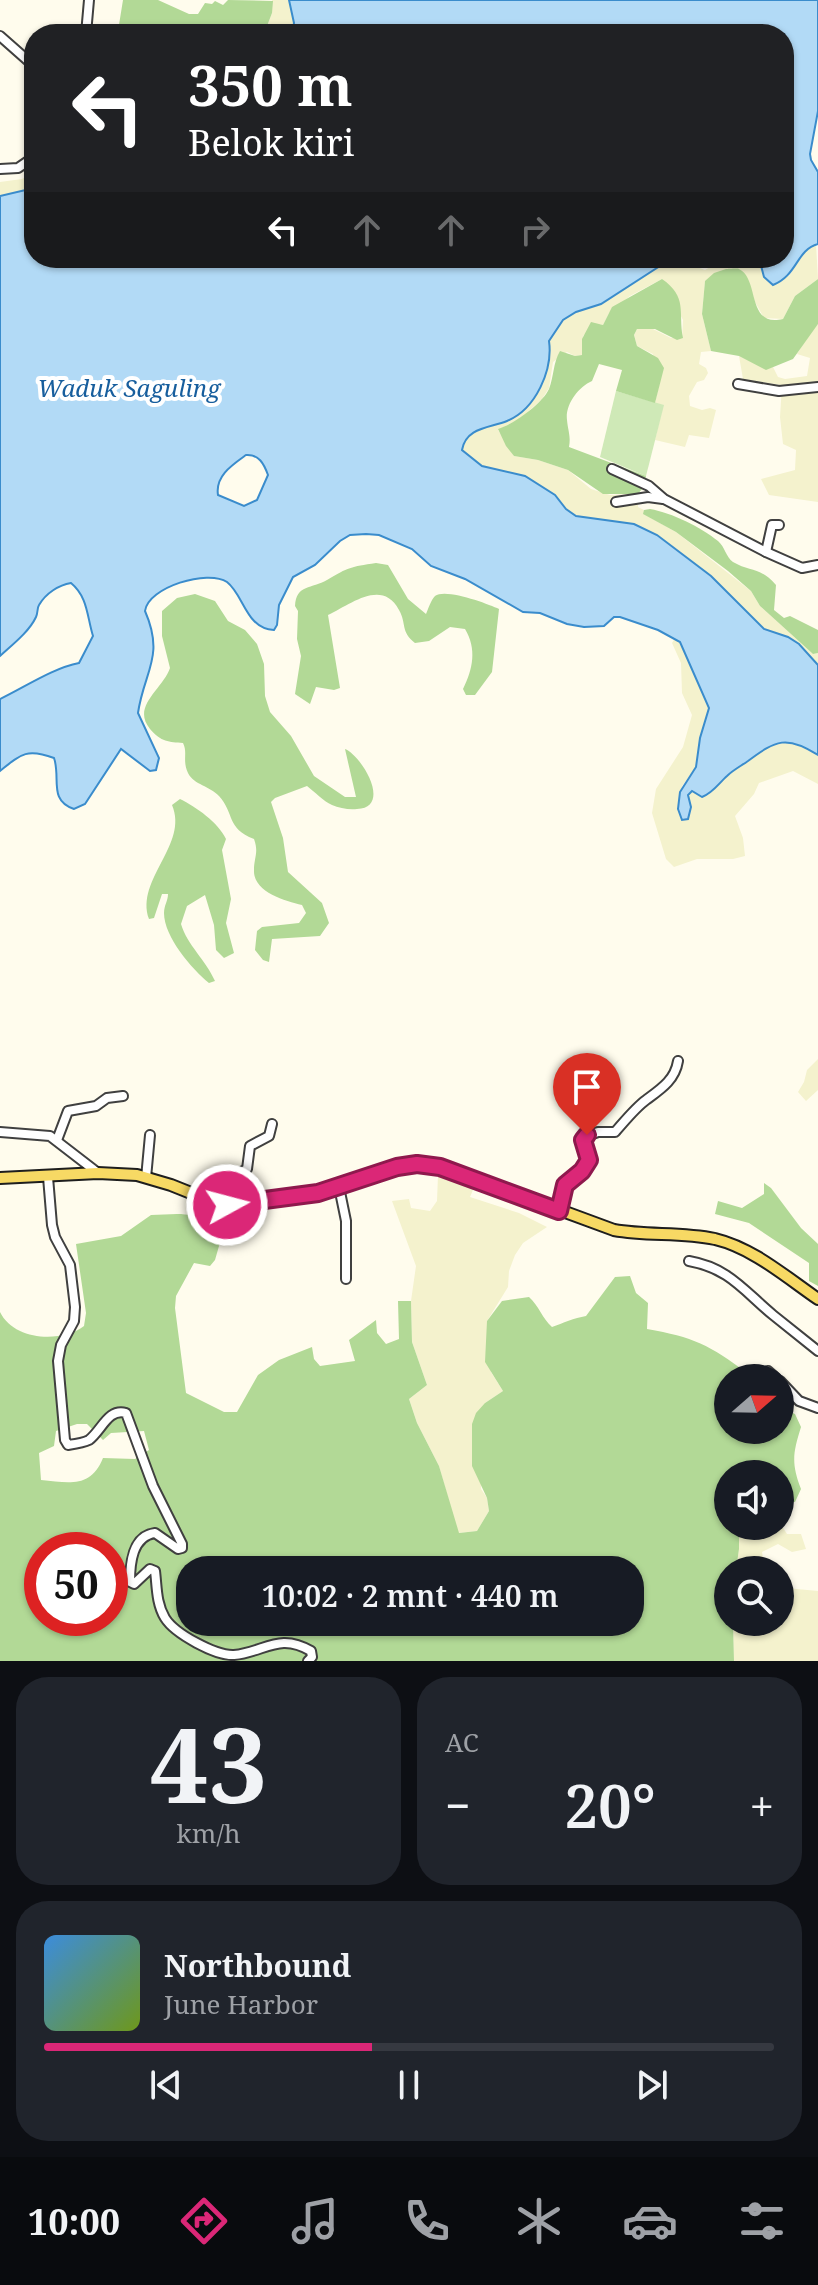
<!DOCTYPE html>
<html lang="id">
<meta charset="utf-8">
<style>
:root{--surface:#171b24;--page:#20242c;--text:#f1f3f6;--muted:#9ea1a6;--line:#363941;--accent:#db2777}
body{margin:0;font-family:"Noto Serif",serif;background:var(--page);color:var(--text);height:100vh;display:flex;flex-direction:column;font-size:30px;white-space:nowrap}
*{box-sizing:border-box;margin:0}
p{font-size:26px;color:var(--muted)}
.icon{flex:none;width:44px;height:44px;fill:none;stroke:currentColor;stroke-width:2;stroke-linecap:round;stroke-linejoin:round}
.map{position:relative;height:1661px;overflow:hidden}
.drawer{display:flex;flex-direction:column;gap:16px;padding:16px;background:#0d0f14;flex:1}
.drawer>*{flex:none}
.guide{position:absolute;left:24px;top:24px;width:770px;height:244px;border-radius:32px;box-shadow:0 2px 6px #0004;background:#202124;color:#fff;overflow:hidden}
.needle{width:52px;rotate:70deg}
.buttons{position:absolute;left:714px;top:1364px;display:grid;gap:16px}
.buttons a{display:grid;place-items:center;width:80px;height:80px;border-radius:50%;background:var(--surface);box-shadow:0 2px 6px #0004;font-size:40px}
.speed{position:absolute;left:24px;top:1532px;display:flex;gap:16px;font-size:40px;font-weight:700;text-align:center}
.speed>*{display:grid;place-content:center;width:104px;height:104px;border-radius:50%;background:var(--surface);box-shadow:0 2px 6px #0004;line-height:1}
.speed .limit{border:12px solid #d22;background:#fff;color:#111}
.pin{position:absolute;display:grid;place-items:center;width:68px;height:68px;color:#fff;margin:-82px -34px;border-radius:50% 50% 50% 0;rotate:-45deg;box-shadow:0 0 8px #0007}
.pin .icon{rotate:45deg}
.me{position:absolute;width:88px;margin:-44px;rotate:83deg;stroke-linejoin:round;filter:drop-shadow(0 0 6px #0008)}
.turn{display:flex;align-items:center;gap:28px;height:168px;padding:0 32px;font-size:36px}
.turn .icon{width:104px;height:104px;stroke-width:2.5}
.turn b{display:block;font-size:56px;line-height:68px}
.lanes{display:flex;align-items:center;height:76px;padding:0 32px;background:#0003;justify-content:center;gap:40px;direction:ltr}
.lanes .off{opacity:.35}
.big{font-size:60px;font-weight:600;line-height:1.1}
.drawer .card{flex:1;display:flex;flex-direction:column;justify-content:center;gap:12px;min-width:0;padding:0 28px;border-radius:32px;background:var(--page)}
.drawer .dial{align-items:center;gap:0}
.dial b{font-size:104px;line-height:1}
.song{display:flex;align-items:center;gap:24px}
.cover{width:96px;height:96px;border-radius:12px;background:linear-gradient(135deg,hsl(210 70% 55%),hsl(80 70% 35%))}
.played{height:8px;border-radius:4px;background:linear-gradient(90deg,var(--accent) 45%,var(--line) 45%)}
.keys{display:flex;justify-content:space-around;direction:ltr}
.heat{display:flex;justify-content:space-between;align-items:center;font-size:44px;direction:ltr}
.drawer .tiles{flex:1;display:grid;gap:16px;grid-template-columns:1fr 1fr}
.card:last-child{grid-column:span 2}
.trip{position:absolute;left:176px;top:1556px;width:468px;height:80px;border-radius:32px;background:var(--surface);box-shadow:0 2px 6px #0004;font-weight:600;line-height:80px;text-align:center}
.menu{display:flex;height:128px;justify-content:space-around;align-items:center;background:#090b0e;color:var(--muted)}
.menu .icon{width:56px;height:56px}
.menu .active{color:var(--accent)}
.menu b{font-size:36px;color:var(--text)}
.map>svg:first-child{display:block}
.farmland{fill:#f4f2cd}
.green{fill:#cfe9b7}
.forest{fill:#b2d996;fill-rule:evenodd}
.water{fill:#b2daf6;stroke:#3a8ccc;stroke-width:2;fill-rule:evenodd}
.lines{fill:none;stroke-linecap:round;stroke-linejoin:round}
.minor-casing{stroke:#404040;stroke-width:12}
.major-casing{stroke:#1e1e1e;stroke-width:14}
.minor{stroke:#fff;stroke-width:8}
.major{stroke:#f7d964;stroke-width:10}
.route-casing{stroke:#8e194d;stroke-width:20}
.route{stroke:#db2777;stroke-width:14}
.labels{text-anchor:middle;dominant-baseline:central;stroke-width:8;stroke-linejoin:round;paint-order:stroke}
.water-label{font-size:24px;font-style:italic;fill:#175e9d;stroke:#fff}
</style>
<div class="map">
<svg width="818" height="1661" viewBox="0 0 818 1661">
<rect width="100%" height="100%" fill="#fffced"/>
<!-- farmland -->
<g class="farmland">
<polygon points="272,0 289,0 294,23 292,34 264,34 272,13"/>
<polygon points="34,172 34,188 0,196 0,182 22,179"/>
<polygon points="816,244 818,279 795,296 783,319 764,318 755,302 747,278 705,281 702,314 711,351 701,352 699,364 706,368 708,373 704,380 697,382 689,396 690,406 702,410 710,408 716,410 709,438 689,435 685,447 655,440 663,406 655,403 659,386 653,354 637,346 634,335 637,329 649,327 671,338 682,338 683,320 662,279 630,296 609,313 603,325 597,324 583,336 582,355 575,356 567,352 553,362 549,388 542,399 520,419 498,430 514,456 538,460 568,470 591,489 610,495 638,494 638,507 644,510 644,514 676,532 751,591 760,606 813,654 818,653 818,665 799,644 788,637 764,629 711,576 657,535 634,524 576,516 566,509 559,499 513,473 481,466 462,450 463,443 471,434 487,426 505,422 541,389 550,354 549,341 563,320 576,312 601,304 663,264 669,258 689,258 694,266 705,270 726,258 759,258 764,277 789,276 807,248"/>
<polygon points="818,324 818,502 769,495 761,479 795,470 796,450 783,444 780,417 782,385 743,379 739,356 766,369 773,367 778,377 785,379 807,376 810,358 797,354 810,332"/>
<polygon points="675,638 680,642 709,708 700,738 696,767 682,786 678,809 691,807 688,795 692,790 708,795 731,772 766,746 779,742 798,743 818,755 818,784 793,771 759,783 754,794 735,816 743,838 745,856 733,859 697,859 674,867 666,859 652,813 656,789 683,747 692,715 682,693 681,663 672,643"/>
<polygon points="818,1059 818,1090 806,1101 798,1092 804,1082 807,1070"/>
<polygon points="438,1175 447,1175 475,1185 470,1197 519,1213 547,1227 523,1243 515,1255 509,1271 508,1287 487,1321 491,1372 503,1391 485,1403 481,1489 487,1498 489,1511 477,1531 458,1533 439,1466 417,1423 409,1399 427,1385 412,1342 411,1301 416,1266 392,1201 409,1199 411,1208 430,1211 437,1201"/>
<polygon points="780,1523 787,1534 801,1534 806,1549 792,1552 778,1544 762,1552 765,1570 736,1570 739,1549 739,1526 780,1526"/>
<polygon points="786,1588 818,1591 818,1661 734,1661 733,1622 780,1622 780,1616 784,1614 780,1592"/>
</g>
<!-- green -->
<polygon class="green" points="616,391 664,405 646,476 600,457"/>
<!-- forest -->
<g class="forest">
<polygon points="123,0 158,0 189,14 198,14 205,3 212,4 215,1 223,5 228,0 273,1 272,13 264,34 128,34 118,31"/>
<path d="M 726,269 C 728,269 738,268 739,269 C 760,279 746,328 783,319 L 795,296 L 818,279 L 818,324 L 793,359 L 766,370 L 739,356 L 711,351 L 702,314 L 705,281 L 714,273 Z"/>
<path d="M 662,279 C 688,297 678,312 683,338 L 677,340 L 655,329 L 637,329 L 634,335 L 637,346 L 658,358 L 664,368 L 655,403 L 616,391 L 622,370 L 599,364 L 592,381 C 578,387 565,405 567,420 C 568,431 571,436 569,447 L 646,476 L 642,489 L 638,494 L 603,494 L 568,470 L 538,460 L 514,456 L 506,446 L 498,429 C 514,424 542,404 549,389 C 554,376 553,363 560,351 L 575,356 L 582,355 L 582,339 L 591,322 L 603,325 L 612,307 Z"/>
<path d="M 650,509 C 672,513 701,527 718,541 C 725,547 726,557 733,562 C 750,572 761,567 776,585 L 774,610 L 784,618 L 790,616 L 818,630 L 818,653 L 813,654 L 760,606 L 751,591 L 728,571 L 676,532 L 643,514 L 644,510 Z"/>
<path d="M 376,563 L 388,565 L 408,599 L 426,614 C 428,609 431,600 435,596 C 446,588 488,604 499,609 L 492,672 L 475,695 L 466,695 L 463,689 C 473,669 477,649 465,629 L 450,627 L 429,641 L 415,643 C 400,631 407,624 399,610 C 382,578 350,605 328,615 L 340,688 L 334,690 L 316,687 L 310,704 L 295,694 L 301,656 L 297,639 L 298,611 L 295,606 C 296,584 312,589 327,580 C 349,567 350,567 376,563 Z"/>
<path d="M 195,594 L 215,601 L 228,621 L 245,630 L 257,644 L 264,664 L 265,696 L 270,712 L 291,736 L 314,776 L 345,797 L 356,797 L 345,749 C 361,755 393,807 357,809 C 349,810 339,808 332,805 C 323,801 315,792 307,786 L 275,798 L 271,802 L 283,838 L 288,872 L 322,903 L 329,923 L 320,936 L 272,939 L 269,962 L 263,960 L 255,950 L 257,931 L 262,927 L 299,923 L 306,913 L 302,905 C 285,901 253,892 254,870 C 254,857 259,853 254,839 C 226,828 235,814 219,796 C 210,786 194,785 188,773 C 182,760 188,753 183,743 C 169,742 161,742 150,729 C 131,706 163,689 170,668 L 162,636 L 162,611 L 177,598 Z"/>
<path d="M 180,799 C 196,807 218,822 226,839 L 222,850 L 231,899 L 226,923 L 234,953 L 224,958 L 216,950 L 214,925 L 205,895 L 187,906 L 181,924 C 187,945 206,960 215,981 L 209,983 C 192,969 164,937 164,913 C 164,905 168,901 168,894 L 162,894 L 154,918 L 149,919 C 135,879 189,845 172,805 Z"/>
<polygon points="764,1183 771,1188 801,1228 818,1244 818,1286 809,1281 809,1263 749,1223 715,1214 718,1201 742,1208 764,1194"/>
<path d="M 177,1214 C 199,1214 210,1222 221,1239 L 215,1260 L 210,1266 L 194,1263 L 176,1296 L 175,1308 L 186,1393 L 224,1412 L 237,1412 L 258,1375 L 279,1360 L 312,1347 L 314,1359 L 320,1366 L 355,1361 L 349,1340 L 376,1320 L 377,1333 L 386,1344 L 399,1339 L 398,1301 L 411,1301 L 412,1342 L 427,1385 L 409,1399 L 417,1423 L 439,1466 L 459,1533 L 477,1531 L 489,1511 L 487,1498 L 472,1466 L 472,1424 L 476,1413 L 485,1403 L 503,1391 L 485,1362 L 487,1321 L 502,1301 L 529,1297 C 539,1306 542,1318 552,1327 C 563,1323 574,1318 586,1316 L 615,1277 L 630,1276 L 636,1293 L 648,1303 L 647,1329 C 693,1337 710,1345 747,1373 L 750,1378 L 728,1378 L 728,1430 L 780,1430 L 780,1407 L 795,1414 L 801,1427 C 793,1453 791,1463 801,1489 L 795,1502 L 780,1501 L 780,1474 L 728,1474 L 728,1526 L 739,1526 L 739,1549 L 736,1570 L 728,1570 L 728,1622 L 733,1622 L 734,1661 L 0,1661 L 0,1312 C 14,1341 62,1343 84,1326 L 86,1313 L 76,1244 L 121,1236 L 151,1215 ZM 77,1424 L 87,1424 L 103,1440 L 111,1433 L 144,1431 L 149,1450 L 135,1459 L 103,1458 C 91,1488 70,1483 41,1480 L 39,1453 L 54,1446 L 56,1431 ZM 42,1550 L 110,1550 L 110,1618 L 42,1618 ZM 190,1570 L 630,1570 L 630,1622 L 190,1622 Z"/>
</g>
<!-- water -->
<g class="water">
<path d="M 289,0 L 818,0 L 818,111 L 810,154 L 811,160 L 818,172 L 818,244 C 796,250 798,275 773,285 L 764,277 L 759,258 L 784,258 L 784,34 L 292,34 L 294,23 Z"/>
<path d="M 34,188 L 34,258 L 669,258 L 663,264 L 601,304 L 576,312 L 563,320 L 549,341 C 553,370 536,409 507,421 C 490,428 466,427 462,450 L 482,466 L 525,476 L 555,495 L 566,509 L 576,516 L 634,524 L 657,535 L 711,576 L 764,629 L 788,637 L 799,644 L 818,665 L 818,755 C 787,735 776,740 748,761 C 741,766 733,770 727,776 C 719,783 713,793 702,797 L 692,791 L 688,795 L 691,807 L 688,819 L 682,820 L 678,809 L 680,792 L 696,767 L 700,738 L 709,708 L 680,642 L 658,630 L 620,617 L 614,617 L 604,626 L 584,627 L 567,624 L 540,613 L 523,612 L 465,579 L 431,566 L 412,549 L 379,535 L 366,534 L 350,535 L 340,541 L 315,565 L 293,577 L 279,605 L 277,625 L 274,630 C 246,629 244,595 227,582 C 208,569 148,587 145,611 C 165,657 144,671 138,713 L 159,758 L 156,770 L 150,771 L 121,749 L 85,804 L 74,809 C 48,800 61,778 54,758 C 27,748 21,754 0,771 L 0,699 C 25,687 53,668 79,663 L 93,636 C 87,617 88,597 71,583 C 59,585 46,593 39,605 C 37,608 38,613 36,617 C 29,632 12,645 0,656 L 0,196 ZM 246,455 C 259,454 264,464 268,475 L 257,500 L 244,506 L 218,495 C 215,476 232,465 246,455 Z"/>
</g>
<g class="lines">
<defs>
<g id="minor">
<polyline points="86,34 89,0"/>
<polyline points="0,36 34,66"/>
<polyline points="0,169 18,168 34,157"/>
<polyline points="738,384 779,391 818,387"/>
<polyline points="612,469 649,486 664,499 766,552 802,568 818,565"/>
<polyline points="616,502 648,497 663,499"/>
<polyline points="766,552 772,525 779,525"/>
<polyline points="0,1132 50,1136 98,1173"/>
<polyline points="57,1140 68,1111 96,1106 107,1098 123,1096"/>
<path d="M 48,1177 L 52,1225 L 55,1237 L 70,1265 L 75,1307 L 74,1321 L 61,1345 L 58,1361 L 65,1440 L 68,1445 C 75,1444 83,1443 89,1440 C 102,1430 108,1408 126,1413 L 153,1486 L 182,1544 L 182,1548 L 178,1549 L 155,1533 C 132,1536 130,1564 130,1582 L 134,1584 L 150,1569 L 155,1571 C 157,1586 156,1603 165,1618 C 175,1634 216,1656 234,1655 C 265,1652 279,1632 311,1651 L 312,1657 L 308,1661"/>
<polyline points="146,1178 150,1135"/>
<polyline points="339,1187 346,1221 346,1279"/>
<polyline points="219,1203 224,1181 247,1169 250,1146 269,1136 272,1124"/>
<path d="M 559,1211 L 565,1185 L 582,1171 L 589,1160 L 584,1137 L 598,1132 L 615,1132 C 624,1122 635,1108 646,1100 C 661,1089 675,1080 678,1061"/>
<path d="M 689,1261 C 729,1268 744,1291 773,1315 C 788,1327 803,1339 818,1351"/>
<polyline points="768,1371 776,1378"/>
<polyline points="780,1381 799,1401 818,1408"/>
</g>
<path id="major" d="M 0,1178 L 98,1173 L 137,1175 L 171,1185 L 206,1199 L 233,1206 L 331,1190 L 407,1165 L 428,1165 L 462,1174 L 614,1230 C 647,1236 681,1232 715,1239 C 753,1248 786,1277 818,1299"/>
</defs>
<!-- minor casing -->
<use href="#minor" class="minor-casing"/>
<!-- major casing -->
<use href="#major" class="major-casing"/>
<!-- minor -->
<use href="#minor" class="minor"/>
<!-- major -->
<use href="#major" class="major"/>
</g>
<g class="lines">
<defs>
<polyline id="route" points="227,1205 318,1193 397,1167 417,1164 440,1167 559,1211 565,1185 582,1171 589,1160 583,1140 587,1135"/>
</defs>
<!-- route casing -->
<use href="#route" class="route-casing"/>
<!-- route -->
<use href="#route" class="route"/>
</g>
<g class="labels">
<!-- water labels -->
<g class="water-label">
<text x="129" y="387">Waduk Saguling</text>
</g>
</g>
</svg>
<div class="buttons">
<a><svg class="needle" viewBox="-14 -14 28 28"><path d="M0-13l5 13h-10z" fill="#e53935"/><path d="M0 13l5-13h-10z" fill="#9ea1a6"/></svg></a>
<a><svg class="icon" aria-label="sound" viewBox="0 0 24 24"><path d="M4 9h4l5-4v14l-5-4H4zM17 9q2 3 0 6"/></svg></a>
<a><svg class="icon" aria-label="search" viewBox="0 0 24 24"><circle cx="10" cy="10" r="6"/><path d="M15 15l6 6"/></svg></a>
</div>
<div class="speed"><div class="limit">50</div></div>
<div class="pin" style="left:587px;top:1135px;background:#d93025"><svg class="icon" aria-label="arrive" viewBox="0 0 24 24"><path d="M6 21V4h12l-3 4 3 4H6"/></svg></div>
<svg class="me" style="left:227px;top:1205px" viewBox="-20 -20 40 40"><circle r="17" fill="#db2777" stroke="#fff" stroke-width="3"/><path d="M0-11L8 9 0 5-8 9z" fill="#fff"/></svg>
<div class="trip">10:02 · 2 mnt · 440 m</div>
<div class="guide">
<div class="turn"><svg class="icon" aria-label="left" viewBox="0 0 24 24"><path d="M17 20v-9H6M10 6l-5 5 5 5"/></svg><div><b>350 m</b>Belok kiri</div></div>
<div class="lanes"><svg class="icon" aria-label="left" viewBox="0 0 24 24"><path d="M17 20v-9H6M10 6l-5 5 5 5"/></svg><svg class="icon off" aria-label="ahead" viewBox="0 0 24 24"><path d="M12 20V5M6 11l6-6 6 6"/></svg><svg class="icon off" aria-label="ahead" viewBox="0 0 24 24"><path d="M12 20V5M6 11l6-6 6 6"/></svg><svg class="icon off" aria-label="right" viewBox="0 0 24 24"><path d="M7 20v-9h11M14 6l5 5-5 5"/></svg></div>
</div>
</div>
<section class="drawer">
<div class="tiles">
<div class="card dial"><b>43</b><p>km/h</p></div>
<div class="card"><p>AC</p>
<div class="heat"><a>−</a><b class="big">20°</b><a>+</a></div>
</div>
<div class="card">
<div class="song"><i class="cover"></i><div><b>Northbound</b><p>June Harbor</p></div></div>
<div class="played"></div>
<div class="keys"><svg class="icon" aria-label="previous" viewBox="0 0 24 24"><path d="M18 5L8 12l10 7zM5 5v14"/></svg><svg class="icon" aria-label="pause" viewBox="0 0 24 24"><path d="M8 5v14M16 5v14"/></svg><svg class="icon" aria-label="next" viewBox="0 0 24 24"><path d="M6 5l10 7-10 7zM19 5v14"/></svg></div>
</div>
</div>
</section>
<nav class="menu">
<b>10:00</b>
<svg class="icon active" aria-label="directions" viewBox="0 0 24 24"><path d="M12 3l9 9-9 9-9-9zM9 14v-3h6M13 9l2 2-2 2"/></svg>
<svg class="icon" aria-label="music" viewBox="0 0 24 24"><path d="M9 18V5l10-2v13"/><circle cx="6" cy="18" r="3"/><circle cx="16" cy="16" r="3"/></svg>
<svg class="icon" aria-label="phone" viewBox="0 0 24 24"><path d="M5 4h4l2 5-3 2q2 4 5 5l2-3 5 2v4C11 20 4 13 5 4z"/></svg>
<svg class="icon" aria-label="climate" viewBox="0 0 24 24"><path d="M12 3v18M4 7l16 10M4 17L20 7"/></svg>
<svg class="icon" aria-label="car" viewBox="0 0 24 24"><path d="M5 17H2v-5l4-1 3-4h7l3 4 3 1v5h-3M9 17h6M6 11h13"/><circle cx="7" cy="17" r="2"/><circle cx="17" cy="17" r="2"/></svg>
<svg class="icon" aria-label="filters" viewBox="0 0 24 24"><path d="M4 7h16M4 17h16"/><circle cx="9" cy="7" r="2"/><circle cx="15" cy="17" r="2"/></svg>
</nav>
